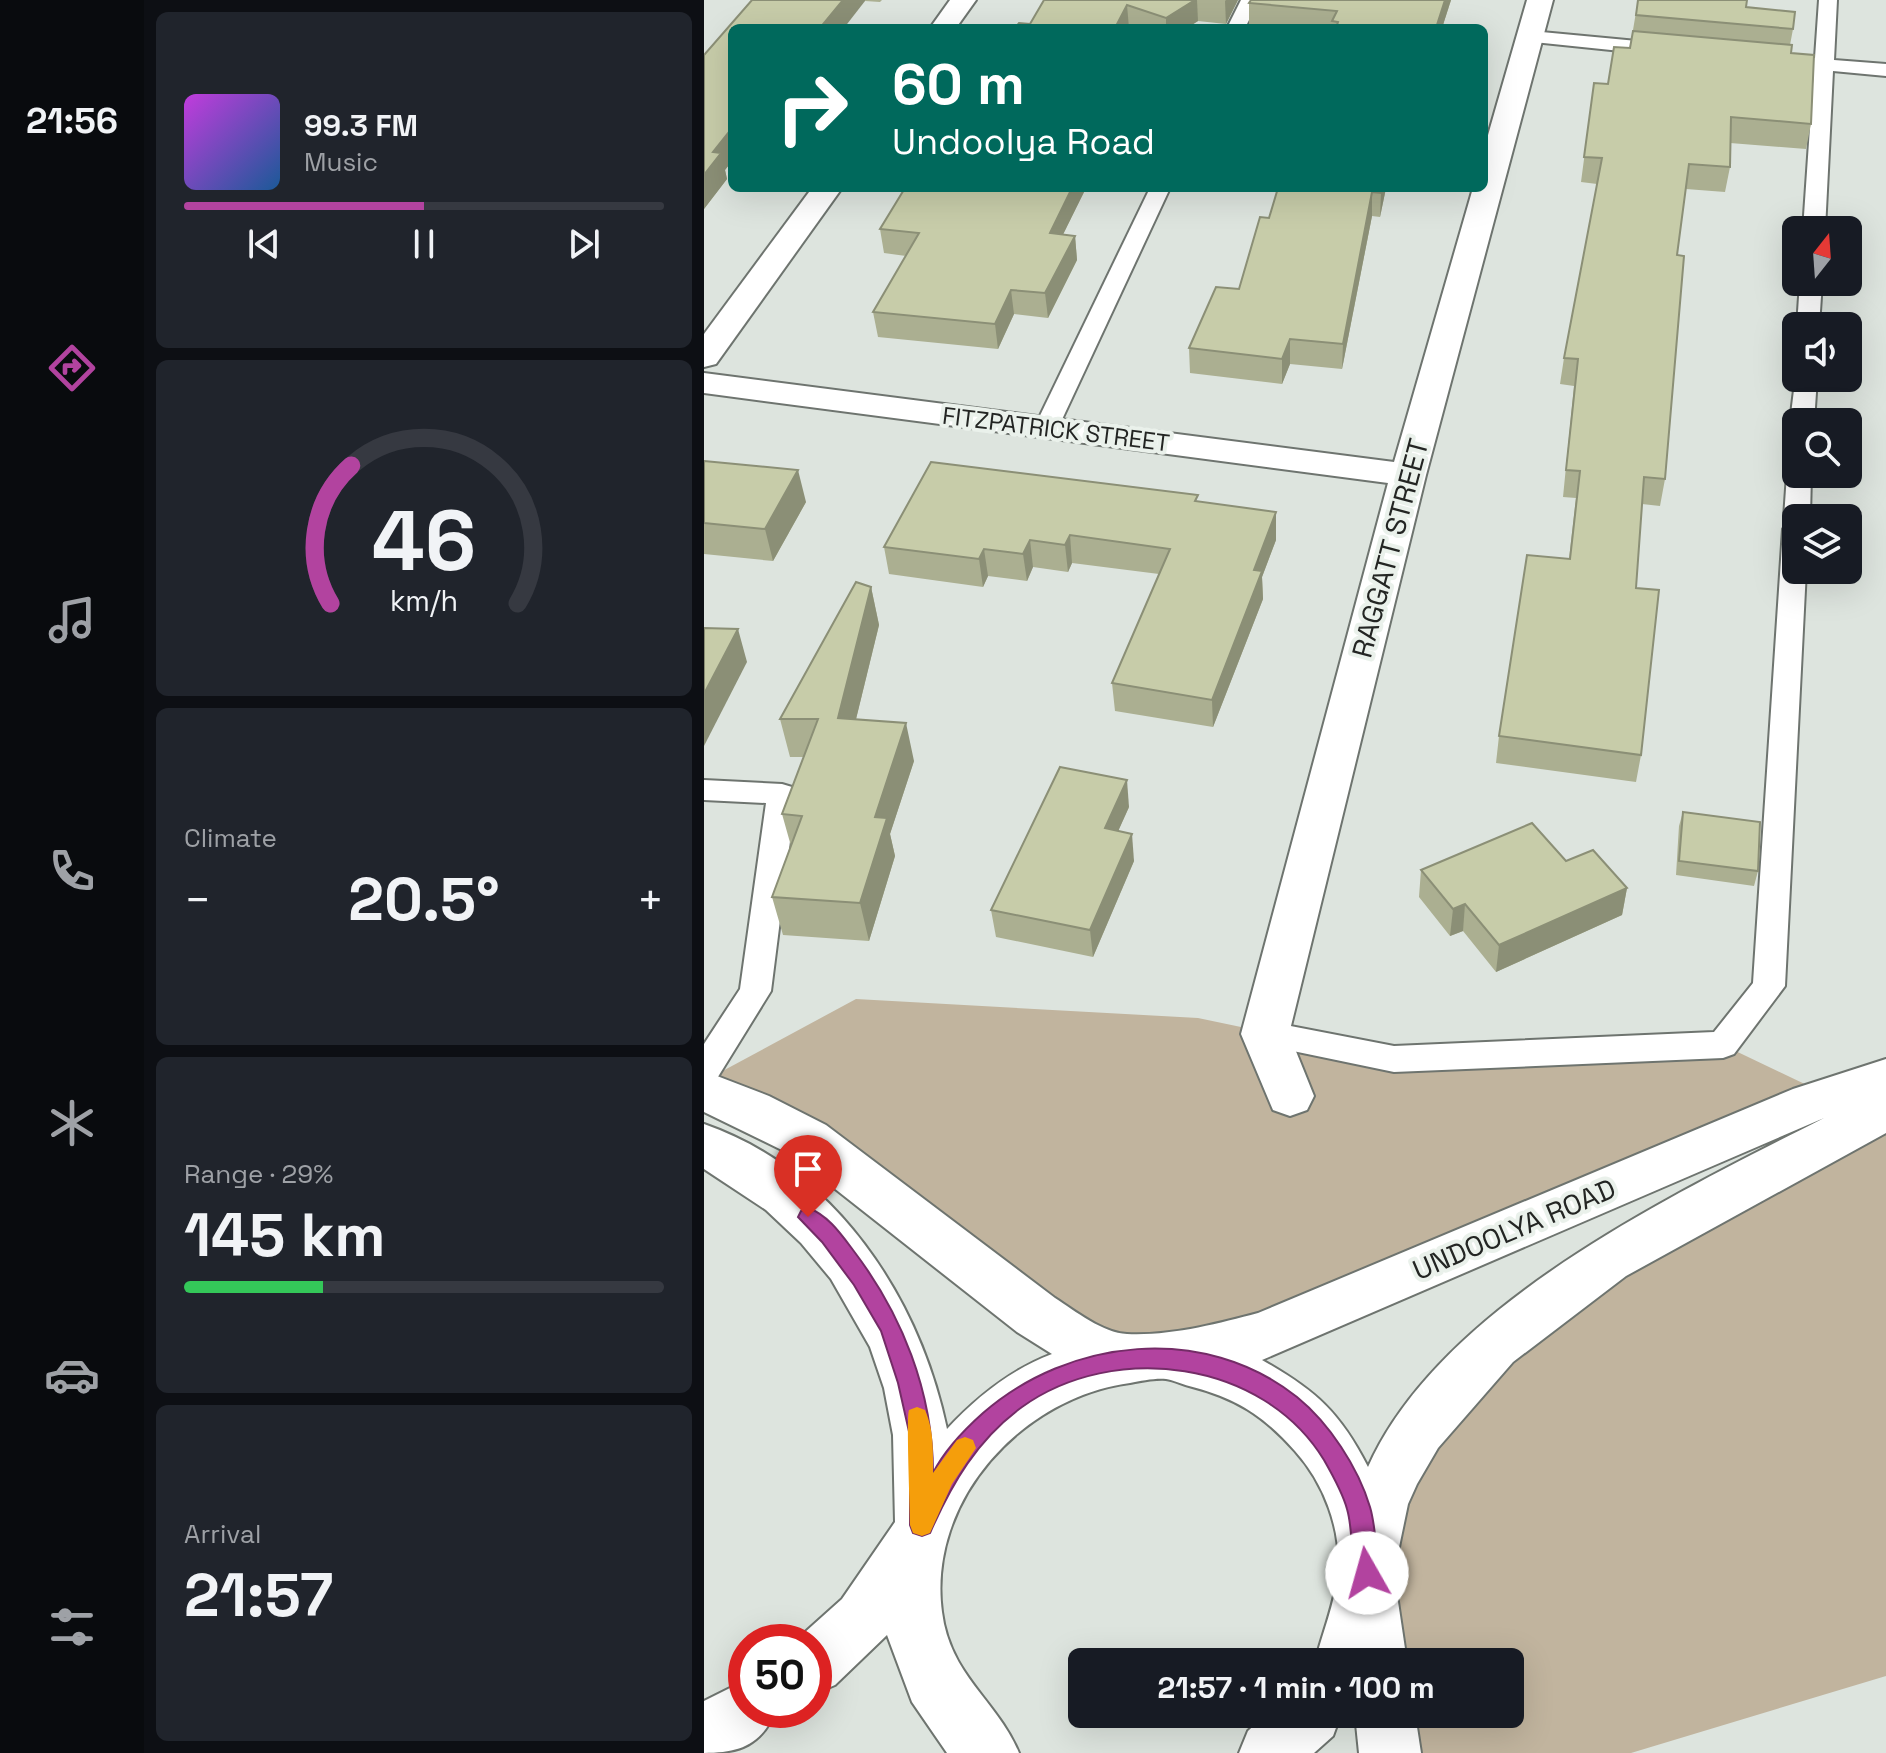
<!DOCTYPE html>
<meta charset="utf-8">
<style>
:root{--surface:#171b24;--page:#20242c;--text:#f1f3f6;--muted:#9ea1a6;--line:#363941;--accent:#b2439f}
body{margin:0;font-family:"Space Grotesk",sans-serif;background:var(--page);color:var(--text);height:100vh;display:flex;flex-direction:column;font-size:30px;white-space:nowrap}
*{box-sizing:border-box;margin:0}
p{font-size:26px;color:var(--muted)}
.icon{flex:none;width:44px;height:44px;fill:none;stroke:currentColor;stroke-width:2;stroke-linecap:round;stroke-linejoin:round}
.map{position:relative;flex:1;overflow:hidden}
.details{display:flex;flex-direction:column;gap:12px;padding:12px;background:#0d0f14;width:560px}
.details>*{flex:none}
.top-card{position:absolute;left:24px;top:24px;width:760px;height:168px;border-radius:12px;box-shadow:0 8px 32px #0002;background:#00695c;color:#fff;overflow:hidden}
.needle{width:52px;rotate:17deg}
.tools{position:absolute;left:1078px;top:216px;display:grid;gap:16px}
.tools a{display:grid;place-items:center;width:80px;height:80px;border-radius:12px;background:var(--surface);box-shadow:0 8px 32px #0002;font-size:40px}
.speed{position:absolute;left:24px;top:1624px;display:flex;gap:16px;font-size:40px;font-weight:700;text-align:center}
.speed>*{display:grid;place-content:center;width:104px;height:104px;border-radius:50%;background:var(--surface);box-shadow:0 8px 32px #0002;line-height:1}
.speed .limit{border:12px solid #d22;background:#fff;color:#111}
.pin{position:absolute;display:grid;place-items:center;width:68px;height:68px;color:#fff;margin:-82px -34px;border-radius:50% 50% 50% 0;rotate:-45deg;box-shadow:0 0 8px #0007}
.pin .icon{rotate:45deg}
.me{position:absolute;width:88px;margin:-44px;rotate:353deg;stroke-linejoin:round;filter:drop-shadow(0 0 6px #0008)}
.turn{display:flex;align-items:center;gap:28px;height:168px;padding:0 32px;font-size:36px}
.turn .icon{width:104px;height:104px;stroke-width:2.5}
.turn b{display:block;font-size:56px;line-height:68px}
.big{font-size:60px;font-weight:600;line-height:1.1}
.details .widget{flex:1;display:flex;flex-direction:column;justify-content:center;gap:12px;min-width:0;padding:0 28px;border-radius:12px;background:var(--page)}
.details .dial{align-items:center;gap:0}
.dial svg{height:208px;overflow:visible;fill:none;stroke:var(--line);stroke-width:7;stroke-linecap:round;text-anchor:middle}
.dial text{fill:var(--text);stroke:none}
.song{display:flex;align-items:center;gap:24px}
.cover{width:96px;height:96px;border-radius:12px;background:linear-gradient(135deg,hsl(290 70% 55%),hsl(210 70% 35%))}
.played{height:8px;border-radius:4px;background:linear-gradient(90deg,var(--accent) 50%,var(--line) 50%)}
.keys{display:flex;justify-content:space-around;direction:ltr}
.heat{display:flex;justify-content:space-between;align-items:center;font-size:44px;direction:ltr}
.charge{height:12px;border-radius:6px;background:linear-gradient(90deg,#34c759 29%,var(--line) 0)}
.trip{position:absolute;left:364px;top:1648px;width:456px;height:80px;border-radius:12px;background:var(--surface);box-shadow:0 8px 32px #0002;font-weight:600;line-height:80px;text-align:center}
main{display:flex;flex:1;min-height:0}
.tab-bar{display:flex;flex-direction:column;width:144px;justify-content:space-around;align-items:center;background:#090b0e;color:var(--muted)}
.tab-bar .icon{width:56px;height:56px}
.tab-bar .on{color:var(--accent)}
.tab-bar b{font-size:36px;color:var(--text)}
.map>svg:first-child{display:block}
.green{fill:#c1b49e}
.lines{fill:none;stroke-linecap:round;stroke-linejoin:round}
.service-casing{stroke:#6e746f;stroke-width:4}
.minor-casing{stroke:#6e746f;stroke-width:4}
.secondary-casing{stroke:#6e746f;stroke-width:4}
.service{fill:#fff;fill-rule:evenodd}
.minor{fill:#fff;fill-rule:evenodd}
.secondary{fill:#fff;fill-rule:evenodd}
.wall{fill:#abaf91}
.shaded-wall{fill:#8b8f76}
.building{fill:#c7cca9;stroke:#8b8f76;stroke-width:2}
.route{fill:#b2439f;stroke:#742c67;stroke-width:2}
.slow{fill:#f59e0b}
.labels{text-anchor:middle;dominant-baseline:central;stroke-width:8;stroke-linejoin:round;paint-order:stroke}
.far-street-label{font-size:24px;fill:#232523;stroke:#eaf1eb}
.street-label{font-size:28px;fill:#232523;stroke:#eaf1eb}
</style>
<main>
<nav class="tab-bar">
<b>21:56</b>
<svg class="icon on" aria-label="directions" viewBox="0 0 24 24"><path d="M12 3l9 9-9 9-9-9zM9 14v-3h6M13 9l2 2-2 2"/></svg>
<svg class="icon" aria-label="music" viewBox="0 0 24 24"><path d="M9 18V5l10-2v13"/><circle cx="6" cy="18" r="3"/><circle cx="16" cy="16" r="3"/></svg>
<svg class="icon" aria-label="phone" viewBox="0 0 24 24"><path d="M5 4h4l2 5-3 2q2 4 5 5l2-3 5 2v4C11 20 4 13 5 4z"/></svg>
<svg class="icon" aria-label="climate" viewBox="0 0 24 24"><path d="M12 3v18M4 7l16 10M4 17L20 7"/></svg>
<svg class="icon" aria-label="car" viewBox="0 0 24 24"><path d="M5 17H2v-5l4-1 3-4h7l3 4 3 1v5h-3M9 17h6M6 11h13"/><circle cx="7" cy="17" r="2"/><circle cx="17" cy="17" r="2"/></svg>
<svg class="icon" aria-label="filters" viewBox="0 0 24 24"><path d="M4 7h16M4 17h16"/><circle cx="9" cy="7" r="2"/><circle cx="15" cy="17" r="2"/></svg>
</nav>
<section class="details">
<div class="widget">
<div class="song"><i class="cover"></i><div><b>99.3 FM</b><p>Music</p></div></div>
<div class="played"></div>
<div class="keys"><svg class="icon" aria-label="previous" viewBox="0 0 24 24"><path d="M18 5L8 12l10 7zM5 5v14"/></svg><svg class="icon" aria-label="pause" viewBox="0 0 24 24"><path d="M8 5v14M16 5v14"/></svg><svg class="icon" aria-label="next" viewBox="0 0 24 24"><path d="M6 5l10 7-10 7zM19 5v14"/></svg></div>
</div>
<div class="widget dial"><svg viewBox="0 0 100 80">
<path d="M14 69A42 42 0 1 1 86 69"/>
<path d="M14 69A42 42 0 0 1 22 16" stroke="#b2439f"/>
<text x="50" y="56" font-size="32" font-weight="700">46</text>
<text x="50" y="72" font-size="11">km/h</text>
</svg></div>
<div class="widget"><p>Climate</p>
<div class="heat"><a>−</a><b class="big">20.5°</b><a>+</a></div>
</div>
<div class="widget"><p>Range · 29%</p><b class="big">145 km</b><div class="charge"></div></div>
<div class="widget"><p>Arrival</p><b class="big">21:57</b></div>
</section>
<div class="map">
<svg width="1182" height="1753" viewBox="0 0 1182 1753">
<rect width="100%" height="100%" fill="#dde4de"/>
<!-- green -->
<g class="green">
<polygon points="152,999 494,1018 690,1059 1019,1045 1107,1087 470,1358 433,1358 0,1081"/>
<polygon points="1182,1110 1182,1676 927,1753 672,1753 662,1714 806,1714 806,1662 648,1662 676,1504 790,1345"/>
</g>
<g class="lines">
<defs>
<g id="service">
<polygon points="537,0 555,0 541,28 523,28"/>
<polygon points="1115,0 1133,0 1130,60 1182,64 1182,76 1129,71 1121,230 1099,230 1110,69 1072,66 1063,60 1072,54 1111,58"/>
<polygon points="827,31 965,44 974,50 965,56 820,41 818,37"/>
<polygon points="446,188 466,188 354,428 342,435 334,433 330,428"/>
<polygon points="1096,282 1118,282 1115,326 1093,326"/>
<polygon points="1092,374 1092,378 1113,378 1110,422 1092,422 1092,428 1086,422"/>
<polygon points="1092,467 1092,474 1107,474 1106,518 1092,518 1092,570 1102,570 1081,986 1030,1054 1019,1058 690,1072 550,1043 545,1034 550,1025 561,1021 690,1046 1010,1032 1049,983 1079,529 1084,523 1080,518 1083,474"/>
<polygon points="0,780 78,784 88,787 92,794 67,991 12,1080 0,1084 0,1044 36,989 62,803 0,800"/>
</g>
<g id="minor">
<polygon points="246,0 272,0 252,28 226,28"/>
<polygon points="823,0 849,0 722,475 585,1034 610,1096 603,1110 586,1116 569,1110 537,1034 684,483 0,393 0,373 690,462 769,188 780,188 780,149"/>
<polygon points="108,188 138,188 12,364 0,367 0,334"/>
<polygon points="664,1566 685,1575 693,1595 703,1662 643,1662 635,1595 643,1575"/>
<polygon points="651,1714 711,1714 717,1753 655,1753"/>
</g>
<g id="secondary">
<path d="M 1182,1059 L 1182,1133 L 922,1276 L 809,1362 L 734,1448 L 713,1484 L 704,1504 L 671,1662 L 611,1662 C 618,1634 631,1603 634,1574 C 638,1530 620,1483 591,1451 C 559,1415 532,1398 485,1386 C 478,1384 469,1380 462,1379 C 451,1378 437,1381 426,1383 C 319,1397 223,1500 238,1612 C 246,1676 293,1700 315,1753 L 243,1753 L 208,1702 L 183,1635 L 131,1685 L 110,1694 L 110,1642 L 90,1642 L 138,1599 L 191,1522 L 189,1435 L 180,1388 L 166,1347 L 127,1279 L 97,1243 L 62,1210 L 0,1169 L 0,1124 C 132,1170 215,1297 243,1429 C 273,1397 306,1370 348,1354 L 313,1332 L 88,1155 L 0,1112 L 0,1071 L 65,1096 L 122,1125 L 351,1298 C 371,1311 399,1333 423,1334 C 466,1336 513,1324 554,1313 L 1089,1089 ZM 1120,1118 C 969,1195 736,1305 664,1467 C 636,1412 611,1390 558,1360 Z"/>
<path d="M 42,1680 L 42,1710 L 72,1710 C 58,1745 36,1753 0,1753 L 0,1701 Z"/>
<polygon points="562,1714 637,1714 629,1736 610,1753 535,1753 544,1731"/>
</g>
</defs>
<!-- service casing -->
<use href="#service" class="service-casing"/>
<!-- minor casing -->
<use href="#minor" class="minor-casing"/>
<!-- secondary casing -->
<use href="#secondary" class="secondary-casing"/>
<!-- service -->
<use href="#service" class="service"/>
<!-- minor -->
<use href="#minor" class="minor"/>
<!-- secondary -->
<use href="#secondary" class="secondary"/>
</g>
<!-- wall -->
<g class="wall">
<polygon points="48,0 178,0 176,2 161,1 28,28 28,161 21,170 23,179 0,209 0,55"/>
<polygon points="340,0 534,0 522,24 494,21 483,28 311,28 326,24"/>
<polygon points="747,0 738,28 570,28 545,26 545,3"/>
<polygon points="934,0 1042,7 1089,29 1086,45 1087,53 1107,124 1102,149 1026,143 1026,167 1021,192 982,189 973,255 961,479 956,506 938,504 932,588 937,755 932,782 792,763 795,736 865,559 872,498 859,497 870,386 856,384 860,358 893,184 877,182 890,83 904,84 926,48"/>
<polygon points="382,188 359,234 371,236 373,260 344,318 310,314 294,349 174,337 169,312 202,256 180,253 176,229"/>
<polygon points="682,188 676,217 668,216 638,369 586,364 578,384 486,373 485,348 535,289 565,218"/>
<polygon points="0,461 102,502 69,561 0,554"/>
<polygon points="494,502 572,540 558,577 559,599 509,727 411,711 408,683 455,574 368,563 364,572 329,567 323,581 284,576 279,587 185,574 180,547"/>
<polygon points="167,587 175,625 152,719 210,761 186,834 191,856 165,941 79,935 68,897 87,846 78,814 100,757 86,757 76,719"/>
<polygon points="425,807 414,831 430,861 389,957 292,937 287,910"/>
<polygon points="979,812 1054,871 1050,886 972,875 975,826"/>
<polygon points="862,861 923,888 918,915 792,972 759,931 746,936 715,897 717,870"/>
</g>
<!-- shaded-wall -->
<g class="shaded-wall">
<polygon points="139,0 161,0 161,1 140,28 116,28"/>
<polygon points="491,0 493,0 494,21 483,28 462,28 462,18"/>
<polygon points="522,0 534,0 522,24 521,1"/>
<polygon points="741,0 747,0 738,28 732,28"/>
<polygon points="423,5 425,28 411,28"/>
<polygon points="28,128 28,161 21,170 23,179 0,209 0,175 9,152"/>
<polygon points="368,188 382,188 348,257 346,233"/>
<polygon points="678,188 682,188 676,217 677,193"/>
<polygon points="668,192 668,216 638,369 639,344"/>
<polygon points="371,236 373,260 344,318 341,293"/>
<polygon points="307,290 310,314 294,349 291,324"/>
<polygon points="586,339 586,364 578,384 578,359"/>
<polygon points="94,470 102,502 69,561 61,529"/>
<polygon points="572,512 572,540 558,577 559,599 509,727 508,700 550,570"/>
<polygon points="366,535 368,563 364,572 361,545"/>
<polygon points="326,540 329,567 323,581 319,554"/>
<polygon points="280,549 284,576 279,587 275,559"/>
<polygon points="167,587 175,625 143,756 134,718"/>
<polygon points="34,629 43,662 0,746 0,694"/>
<polygon points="202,723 210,761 186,834 191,856 165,941 156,903 171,817"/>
<polygon points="423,780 425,807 403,856 401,828"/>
<polygon points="428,834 430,861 389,957 386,930"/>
<polygon points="923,888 918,915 792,972 795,945"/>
<polygon points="761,904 759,931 746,936 749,909"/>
</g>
<!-- building -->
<g class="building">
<polygon points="48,0 139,0 116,28 28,28 28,128 9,152 17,153 0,175 0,55"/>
<polygon points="340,0 491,0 462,18 423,5 411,28 311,28 315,23 326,24"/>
<polygon points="547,0 741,0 732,28 632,28 634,22 628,21 633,11 545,3"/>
<polygon points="934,0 1043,0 1042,7 1091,12 1089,29 932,15"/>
<polygon points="929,31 1088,45 1087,53 1110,55 1107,124 1027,117 1026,167 985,164 973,255 980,256 961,479 940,477 932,588 955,590 937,755 795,736 823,555 866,559 876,471 862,470 874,359 860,358 898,158 880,157 890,83 904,84 910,47 926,48"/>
<polygon points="201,188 368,188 346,233 371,236 341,293 307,290 291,324 169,312 215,233 176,229"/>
<polygon points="574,188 678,188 677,193 668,192 639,344 586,339 578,359 485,348 512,287 535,289 556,217 565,218"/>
<polygon points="0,461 94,470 61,529 0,523"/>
<polygon points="227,462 494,495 491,501 572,512 550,570 558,571 508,700 408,683 466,549 366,535 361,545 326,540 319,554 280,549 275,559 180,547"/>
<polygon points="152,582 167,587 134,718 202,723 171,817 183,818 156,903 68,897 98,816 78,814 114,719 76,719"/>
<polygon points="0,628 34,629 0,694"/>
<polygon points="356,767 423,780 401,828 428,834 386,930 287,910"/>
<polygon points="979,812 1056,822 1054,871 975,861"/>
<polygon points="828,823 862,861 889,850 923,888 795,945 761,904 749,909 717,870"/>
</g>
<!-- route -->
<path class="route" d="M 104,1208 C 124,1215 137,1234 149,1250 C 198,1314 229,1392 229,1473 C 240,1451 261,1429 279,1413 C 365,1338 500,1323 593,1397 C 625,1423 654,1467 666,1507 C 672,1527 672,1552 675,1573 L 671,1581 L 663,1585 L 655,1581 C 645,1559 650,1533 643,1509 C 639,1494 628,1474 620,1460 C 559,1360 410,1341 318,1407 C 273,1440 248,1483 226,1533 L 218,1536 L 209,1533 L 206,1525 L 206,1436 L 194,1383 L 177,1331 L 150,1285 L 118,1242 L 94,1217 L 97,1211 Z"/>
<!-- slow -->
<path class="slow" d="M 213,1407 L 221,1410 C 230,1430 229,1451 229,1473 L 253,1440 L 261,1437 L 269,1440 L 272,1448 L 248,1484 L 226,1533 L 218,1536 L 209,1533 L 206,1525 C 206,1508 202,1417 205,1410 Z"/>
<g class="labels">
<!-- far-street labels -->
<g class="far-street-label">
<text transform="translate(352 429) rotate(7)">FITZPATRICK STREET</text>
</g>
<!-- street labels -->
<g class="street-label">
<text transform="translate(686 548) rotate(-75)">RAGGATT STREET</text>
<text transform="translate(810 1229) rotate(-23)">UNDOOLYA ROAD</text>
</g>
</g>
</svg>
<div class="tools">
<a><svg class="needle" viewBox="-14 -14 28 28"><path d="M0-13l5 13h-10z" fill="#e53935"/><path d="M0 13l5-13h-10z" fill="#9ea1a6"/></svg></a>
<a><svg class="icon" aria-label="sound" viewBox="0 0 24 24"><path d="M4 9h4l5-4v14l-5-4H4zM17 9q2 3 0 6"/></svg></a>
<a><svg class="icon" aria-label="search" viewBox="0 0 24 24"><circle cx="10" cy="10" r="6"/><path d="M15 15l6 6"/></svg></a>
<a><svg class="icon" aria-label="layers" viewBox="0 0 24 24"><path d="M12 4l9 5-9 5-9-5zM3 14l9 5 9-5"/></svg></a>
</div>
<div class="speed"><div class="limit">50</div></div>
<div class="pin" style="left:104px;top:1217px;background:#d93025"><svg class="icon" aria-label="arrive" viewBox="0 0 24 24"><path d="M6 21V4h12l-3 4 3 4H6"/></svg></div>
<svg class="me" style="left:663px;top:1573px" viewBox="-20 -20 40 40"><circle r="19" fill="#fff"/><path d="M0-13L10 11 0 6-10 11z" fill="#b2439f"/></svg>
<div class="trip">21:57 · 1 min · 100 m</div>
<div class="top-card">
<div class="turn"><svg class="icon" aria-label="right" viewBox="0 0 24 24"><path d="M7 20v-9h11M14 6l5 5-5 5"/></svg><div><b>60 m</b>Undoolya Road</div></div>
</div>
</div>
</main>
